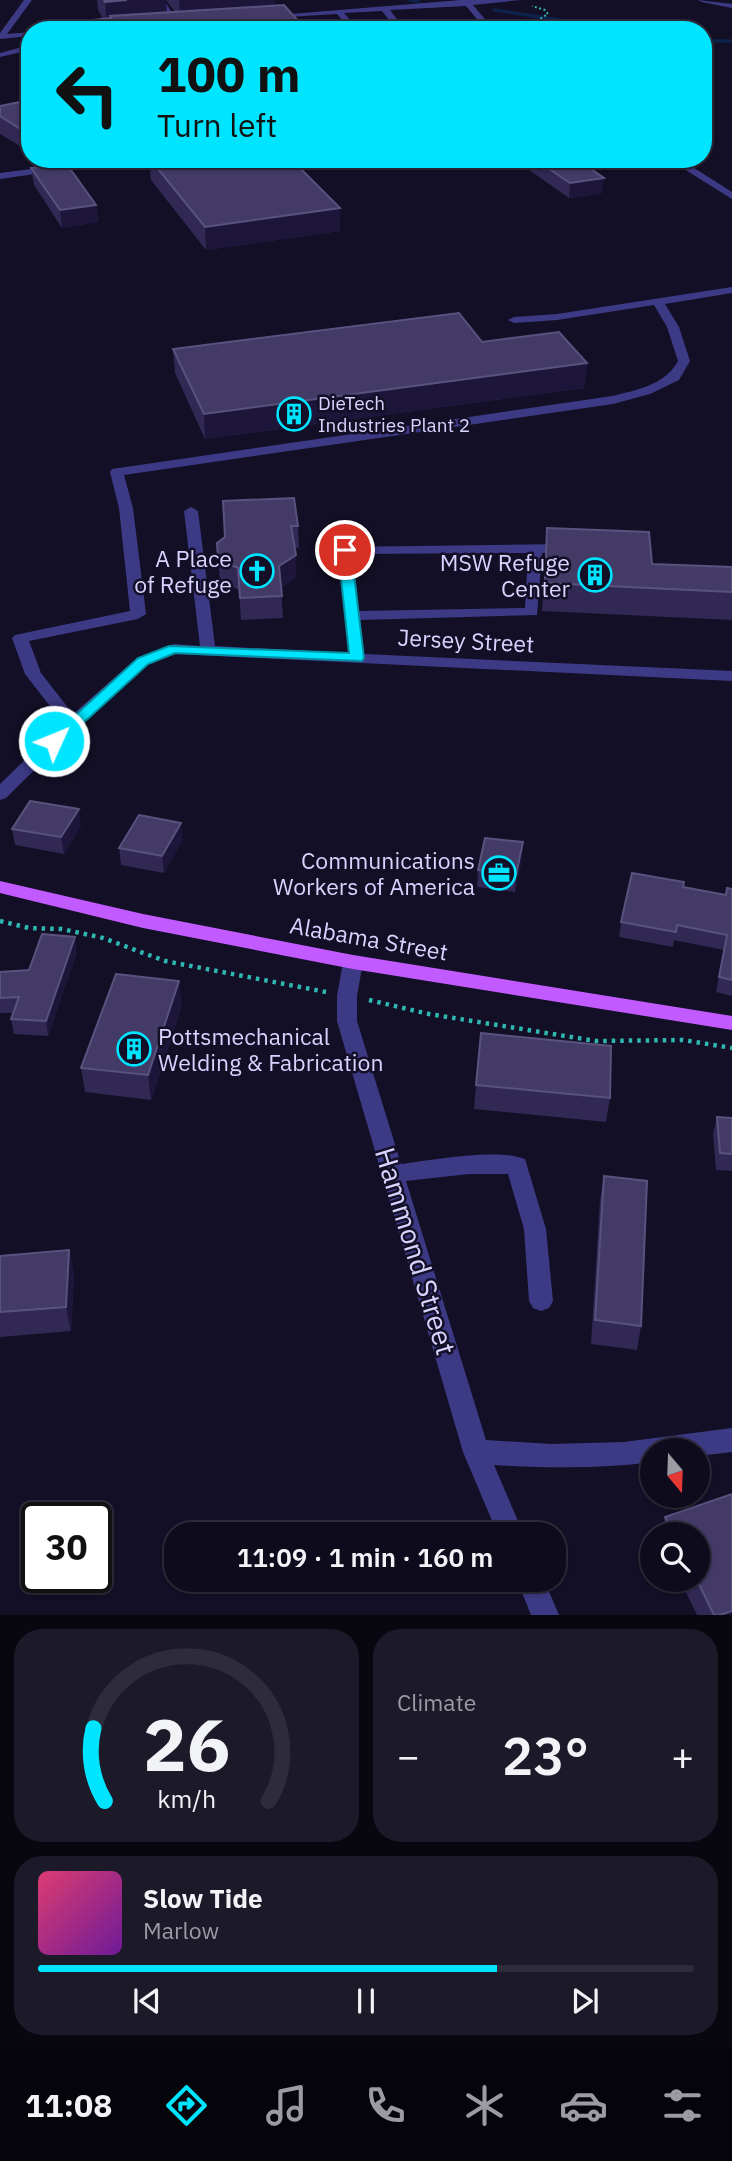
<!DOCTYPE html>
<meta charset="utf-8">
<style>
:root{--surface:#0e0b1c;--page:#1c1929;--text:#f1f3f6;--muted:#9b9ba3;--line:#2e2b3b;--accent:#00e5ff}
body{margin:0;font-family:"IBM Plex Sans",sans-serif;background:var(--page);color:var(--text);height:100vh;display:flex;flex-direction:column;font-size:26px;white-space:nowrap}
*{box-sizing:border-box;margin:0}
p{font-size:23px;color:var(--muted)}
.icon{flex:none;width:38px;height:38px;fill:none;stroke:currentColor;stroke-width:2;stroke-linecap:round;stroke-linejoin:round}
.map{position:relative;height:1615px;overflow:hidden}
.sheet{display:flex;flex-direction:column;gap:14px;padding:14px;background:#08060f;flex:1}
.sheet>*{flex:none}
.hud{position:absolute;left:21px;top:21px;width:691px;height:147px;border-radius:28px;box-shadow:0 2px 5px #0004,0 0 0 2px var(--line);background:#00e5ff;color:#111;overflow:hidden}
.needle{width:46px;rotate:161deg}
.buttons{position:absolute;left:640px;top:1438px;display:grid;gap:14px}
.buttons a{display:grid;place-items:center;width:70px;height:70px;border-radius:50%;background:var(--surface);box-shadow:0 2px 5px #0004,0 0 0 2px var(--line);font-size:35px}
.speed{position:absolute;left:21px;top:1502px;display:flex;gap:14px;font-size:35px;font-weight:700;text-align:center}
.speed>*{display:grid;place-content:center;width:91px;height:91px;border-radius:50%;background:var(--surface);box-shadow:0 2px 5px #0004,0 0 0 2px var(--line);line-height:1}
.speed .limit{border:4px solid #111;border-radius:10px;background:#fff;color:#111}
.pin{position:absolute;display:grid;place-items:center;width:60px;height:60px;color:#fff;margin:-30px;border:4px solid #fff;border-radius:50%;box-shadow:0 2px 7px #0007}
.me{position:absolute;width:77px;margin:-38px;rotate:46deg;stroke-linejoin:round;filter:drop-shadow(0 0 5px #0008)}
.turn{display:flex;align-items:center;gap:24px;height:147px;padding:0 21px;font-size:32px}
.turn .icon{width:91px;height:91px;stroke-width:2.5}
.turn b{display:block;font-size:49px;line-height:60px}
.big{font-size:52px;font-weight:600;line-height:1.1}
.sheet .tile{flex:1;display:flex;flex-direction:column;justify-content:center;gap:10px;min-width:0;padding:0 24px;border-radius:28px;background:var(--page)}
.sheet .dial{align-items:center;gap:0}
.dial svg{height:182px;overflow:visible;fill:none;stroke:var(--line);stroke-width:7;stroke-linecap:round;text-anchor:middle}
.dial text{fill:var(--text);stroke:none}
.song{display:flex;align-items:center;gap:21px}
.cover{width:84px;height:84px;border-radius:10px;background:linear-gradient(135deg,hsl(340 70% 55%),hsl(280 70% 35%))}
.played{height:7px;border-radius:4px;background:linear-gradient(90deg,var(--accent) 70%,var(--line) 70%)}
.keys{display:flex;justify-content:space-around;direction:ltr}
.heat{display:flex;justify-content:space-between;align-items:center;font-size:38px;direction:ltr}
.sheet .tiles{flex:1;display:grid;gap:14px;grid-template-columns:1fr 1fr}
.tile:last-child{grid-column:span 2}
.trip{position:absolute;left:164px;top:1522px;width:402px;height:70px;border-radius:28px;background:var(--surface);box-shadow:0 2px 5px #0004,0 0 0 2px var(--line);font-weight:600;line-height:70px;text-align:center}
.tabs{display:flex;height:112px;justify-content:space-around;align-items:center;background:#06040b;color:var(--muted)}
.tabs .icon{width:49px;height:49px}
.tabs .selected{color:var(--accent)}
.tabs b{font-size:32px;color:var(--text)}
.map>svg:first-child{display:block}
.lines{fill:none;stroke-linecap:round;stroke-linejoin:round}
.stream{stroke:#0c2248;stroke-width:3.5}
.path-far1{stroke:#2fb8b0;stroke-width:2;stroke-dasharray:2 2.5;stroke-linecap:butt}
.path{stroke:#2fb8b0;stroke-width:4.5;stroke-dasharray:3.5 5;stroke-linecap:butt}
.minor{fill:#3d3a85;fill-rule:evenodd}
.major{fill:#c25bff;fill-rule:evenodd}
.wall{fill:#312854}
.shaded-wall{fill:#1d163a}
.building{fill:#433a66;stroke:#5a527e;stroke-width:2}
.route{fill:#00e5ff;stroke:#0095a6;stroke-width:2}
.labels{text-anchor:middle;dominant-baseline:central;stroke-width:5;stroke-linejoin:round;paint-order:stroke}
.far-poi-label{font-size:19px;fill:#d9d4ff;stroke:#130f26;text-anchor:start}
.poi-label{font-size:23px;fill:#d9d4ff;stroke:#130f26;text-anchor:end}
.street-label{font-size:23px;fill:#d9d4ff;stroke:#130f26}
.near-street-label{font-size:28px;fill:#d9d4ff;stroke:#130f26}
</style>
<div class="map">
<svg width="732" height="1615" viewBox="0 0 732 1615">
<rect width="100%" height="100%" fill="#130f26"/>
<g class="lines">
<!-- stream -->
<g class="stream">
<polyline points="410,0 418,1"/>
<polyline points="494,10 625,30"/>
<polyline points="704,41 732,41"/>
</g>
<!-- path-far1 -->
<polyline class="path-far1" points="521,30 548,14 545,10 532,6"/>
<!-- path -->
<g class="path">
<polyline points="0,921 29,928 62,929 103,938 165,961 326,992"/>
<polyline points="369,1000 429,1014 596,1041 683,1040 732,1048"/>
</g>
<!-- minor -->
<g class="minor">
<polygon points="24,0 32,0 7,34 30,32 30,36 0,39 0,33"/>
<polygon points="156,0 164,0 179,24 173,24"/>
<polygon points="461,0 521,0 473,5 494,30 486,30 466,6 390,10 405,30 397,30 382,11 344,13 359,30 351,30 337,14 270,18 266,16"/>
<polygon points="698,0 732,4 732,8 702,2"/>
<polygon points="30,45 30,50 0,57 0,53"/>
<polygon points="110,159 139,159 0,179 0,173"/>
<polygon points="668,159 680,159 732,192 732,199"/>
<path d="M 732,287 L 732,293 L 665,304 L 679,327 L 690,361 L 679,380 L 650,394 L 613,404 L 124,475 L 133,508 L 146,614 L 138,619 L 29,641 L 41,673 L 73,714 L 137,658 L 174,644 L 200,646 L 184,511 L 191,507 L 198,511 L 215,646 L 349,653 L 338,550 L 340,547 L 569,544 L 576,548 L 574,551 L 542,553 L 537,615 L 360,620 L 364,654 L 732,671 L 732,681 L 176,654 L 149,664 L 78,727 L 6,798 L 0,800 L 0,784 L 63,723 L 25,674 L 12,638 L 15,635 L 130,611 L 119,508 L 110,472 L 112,469 L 612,396 C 637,390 665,385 678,361 L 667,327 L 654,305 L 557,320 L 514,323 L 508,320 L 514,317 L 557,314 ZM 528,553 L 525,608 L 359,611 L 353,554 Z"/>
<path d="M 353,955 L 360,957 L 363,962 L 357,996 L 357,1021 L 401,1164 C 434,1160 494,1148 525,1159 L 546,1229 L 553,1301 L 549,1308 L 541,1311 L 533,1308 L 529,1301 L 524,1229 L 508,1174 L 469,1174 L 406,1181 L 486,1440 L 551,1444 L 624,1442 L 732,1428 L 732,1452 L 698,1456 L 698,1451 L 653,1451 L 653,1462 C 600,1469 547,1468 494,1465 L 524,1535 L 498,1535 L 463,1452 L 337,1021 L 337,996 L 343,962 L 346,957 Z"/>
<polygon points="517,1580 544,1580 559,1615 531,1615"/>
</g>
<!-- major -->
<polygon class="major" points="0,881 143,914 353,955 732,1016 732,1030 353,969 143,928 0,893"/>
</g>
<!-- wall -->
<g class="wall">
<polygon points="97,0 166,0 167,12 175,12 166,0 275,0 275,5 298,21 298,30 93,30 92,20 103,19 98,10"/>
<polygon points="30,100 30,152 0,134 0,106"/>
<polygon points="149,159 291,159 340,208 340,231 206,250 151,180"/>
<polygon points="497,159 576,159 602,193 569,198 522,165 508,168"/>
<polygon points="31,168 96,205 98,222 62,228 34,185"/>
<polygon points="482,342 587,363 584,388 205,439 175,373 173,349"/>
<polygon points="223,501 298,526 299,548 295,548 296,577 281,588 283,618 241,620 239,590 220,581 217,543 225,537"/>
<polygon points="547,528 652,564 732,567 732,620 542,611"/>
<polygon points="81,826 64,854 15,845 12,829"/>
<polygon points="183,839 164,873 121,865 119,848"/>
<polygon points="522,859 515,892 477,887 478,870"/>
<polygon points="683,887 726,895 732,889 732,996 716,992 724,950 674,940 673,947 619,937 621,922"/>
<polygon points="77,952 48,1036 14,1034 11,1019 13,1013 0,1013 0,972 29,970"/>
<polygon points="182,1005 151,1100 85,1092 81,1068"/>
<polygon points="476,1085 610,1098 606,1122 474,1109"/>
<polygon points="717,1117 732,1118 732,1171 716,1170 713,1134"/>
<polygon points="604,1176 641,1326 637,1350 591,1344 600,1200"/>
<polygon points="69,1250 74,1274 71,1331 0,1337 0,1256"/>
<polygon points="732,1494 732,1615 697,1615 680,1580 698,1580 698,1535 661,1535 665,1517"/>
</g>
<!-- shaded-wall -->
<g class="shaded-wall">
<polygon points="127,0 166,0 167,20 111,18 110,16 111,25 107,25 105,2"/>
<polygon points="179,0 275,0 275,11 180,18"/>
<polygon points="298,21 298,30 233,30 235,26"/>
<polygon points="509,159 523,159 522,165 508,168"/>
<polygon points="604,178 602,193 569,198 570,183"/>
<polygon points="96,205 98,222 62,228 60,210"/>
<polygon points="340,208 340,231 206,250 205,227"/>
<polygon points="587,363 584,388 205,439 204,414"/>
<polygon points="296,555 296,577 280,588 279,566"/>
<polygon points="79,809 81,826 64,854 61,837"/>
<polygon points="181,823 183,839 164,873 162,856"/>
<polygon points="523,842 522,859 515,892 516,875"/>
<polygon points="75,937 77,952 48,1036 46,1021"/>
<polygon points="179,981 182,1005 151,1100 148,1075"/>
<polygon points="69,1250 74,1274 71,1331 66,1307"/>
<polygon points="732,1611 732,1615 720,1615"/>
</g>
<!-- building -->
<g class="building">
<polygon points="104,0 127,0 105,2"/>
<polygon points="284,5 298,21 235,26 233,30 98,30 92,20 111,18 110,16"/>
<polygon points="30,100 30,135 0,116 0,106"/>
<polygon points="150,159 291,159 340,208 205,227"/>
<polygon points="535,159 576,159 604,178 570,183"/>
<polygon points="66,163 96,205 60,210 31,168"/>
<polygon points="459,313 482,342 559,332 587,363 204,414 173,349"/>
<polygon points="294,498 298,526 291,526 296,555 279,566 282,596 240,598 238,568 218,559 217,543 225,537 223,501"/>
<polygon points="547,528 649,532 652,564 732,567 732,592 545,583"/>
<polygon points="30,801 79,809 61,837 12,829"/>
<polygon points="139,815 181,823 162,856 119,848"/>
<polygon points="485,838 523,842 516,875 478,870"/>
<polygon points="632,873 684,882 683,887 726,895 727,888 732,889 732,980 719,977 727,935 677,925 676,932 621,922"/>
<polygon points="42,934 75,937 46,1021 11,1019 19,997 0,998 0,972 29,970"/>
<polygon points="116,974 179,981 148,1075 81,1068"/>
<polygon points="481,1033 611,1046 610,1098 476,1085"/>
<polygon points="717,1117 732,1118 732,1154 720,1153"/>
<polygon points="604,1176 647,1181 641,1326 595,1320"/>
<polygon points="69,1250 66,1307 0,1312 0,1256"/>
<polygon points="732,1494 732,1611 720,1615 714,1615 697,1580 698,1580 698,1535 674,1535 665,1517"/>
</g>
<!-- route -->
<polygon class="route" points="345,546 351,550 364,658 362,661 175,653 148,664 60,744 54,745 47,741 138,658 169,646 349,653 338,550"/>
<!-- icons -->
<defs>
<symbol id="building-ring" viewBox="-11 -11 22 22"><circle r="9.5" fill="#130f26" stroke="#00e5ff" stroke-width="1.5"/><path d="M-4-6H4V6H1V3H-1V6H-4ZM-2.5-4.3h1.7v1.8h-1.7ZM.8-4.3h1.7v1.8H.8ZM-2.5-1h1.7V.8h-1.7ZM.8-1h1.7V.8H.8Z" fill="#00e5ff"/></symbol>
<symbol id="church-ring" viewBox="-11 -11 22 22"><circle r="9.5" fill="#130f26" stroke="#00e5ff" stroke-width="1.5"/><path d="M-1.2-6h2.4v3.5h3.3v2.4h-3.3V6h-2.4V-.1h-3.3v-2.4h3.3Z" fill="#00e5ff"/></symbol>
<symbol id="office-ring" viewBox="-11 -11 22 22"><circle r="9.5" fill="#130f26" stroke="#00e5ff" stroke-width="1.5"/><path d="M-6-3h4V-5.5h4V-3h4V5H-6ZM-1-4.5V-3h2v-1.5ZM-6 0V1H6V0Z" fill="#00e5ff"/></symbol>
</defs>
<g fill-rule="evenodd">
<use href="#building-ring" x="275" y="395" width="38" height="38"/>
<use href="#church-ring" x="238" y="552" width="38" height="38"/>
<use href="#building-ring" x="576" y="556" width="38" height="38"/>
<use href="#office-ring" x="480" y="854" width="38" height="38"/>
<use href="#building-ring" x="115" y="1030" width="38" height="38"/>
</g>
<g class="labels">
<!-- far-poi labels -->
<g class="far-poi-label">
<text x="318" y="403">DieTech<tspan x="318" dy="22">Industries Plant 2</tspan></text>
</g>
<!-- poi labels -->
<g class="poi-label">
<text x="232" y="558">A Place<tspan x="232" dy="26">of Refuge</tspan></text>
<text x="570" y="562">MSW Refuge<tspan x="570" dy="26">Center</tspan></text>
<text x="475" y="860">Communications<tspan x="475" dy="26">Workers of America</tspan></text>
<text x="158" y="1036" text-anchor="start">Pottsmechanical<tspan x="158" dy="26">Welding &amp; Fabrication</tspan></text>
</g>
<!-- street labels -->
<g class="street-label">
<text transform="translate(466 640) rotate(3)">Jersey Street</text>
<text transform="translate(369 938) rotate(10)">Alabama Street</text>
</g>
<!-- near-street labels -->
<g class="near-street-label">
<text transform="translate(416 1251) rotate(73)">Hammond Street</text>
</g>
</g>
</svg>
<div class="buttons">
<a><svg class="needle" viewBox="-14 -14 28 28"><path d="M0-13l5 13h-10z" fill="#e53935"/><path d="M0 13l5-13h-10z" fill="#9b9ba3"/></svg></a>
<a><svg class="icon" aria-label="search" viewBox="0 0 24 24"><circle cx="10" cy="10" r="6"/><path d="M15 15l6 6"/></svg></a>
</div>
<div class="speed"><div class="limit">30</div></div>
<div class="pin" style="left:345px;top:550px;background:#d93025"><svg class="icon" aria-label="arrive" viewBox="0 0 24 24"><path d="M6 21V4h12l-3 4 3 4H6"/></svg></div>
<svg class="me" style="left:54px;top:741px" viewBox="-20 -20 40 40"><circle r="17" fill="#00e5ff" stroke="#fff" stroke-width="3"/><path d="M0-11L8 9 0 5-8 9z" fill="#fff"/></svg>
<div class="trip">11:09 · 1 min · 160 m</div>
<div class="hud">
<div class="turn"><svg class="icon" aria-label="left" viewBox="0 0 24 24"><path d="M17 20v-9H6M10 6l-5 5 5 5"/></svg><div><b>100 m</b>Turn left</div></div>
</div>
</div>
<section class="sheet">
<div class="tiles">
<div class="tile dial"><svg viewBox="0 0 100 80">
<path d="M14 69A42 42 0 1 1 86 69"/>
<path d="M14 69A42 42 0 0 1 9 37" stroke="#00e5ff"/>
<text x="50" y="56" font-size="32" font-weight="700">26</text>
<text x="50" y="72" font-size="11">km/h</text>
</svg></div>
<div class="tile"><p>Climate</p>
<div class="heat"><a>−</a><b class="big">23°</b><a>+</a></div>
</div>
<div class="tile">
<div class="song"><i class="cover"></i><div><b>Slow Tide</b><p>Marlow</p></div></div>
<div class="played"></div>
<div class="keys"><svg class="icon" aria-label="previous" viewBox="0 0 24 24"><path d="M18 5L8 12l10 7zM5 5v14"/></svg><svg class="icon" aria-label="pause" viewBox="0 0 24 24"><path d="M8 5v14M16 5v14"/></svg><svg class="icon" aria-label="next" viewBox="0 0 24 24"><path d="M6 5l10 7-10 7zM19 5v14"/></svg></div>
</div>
</div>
</section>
<nav class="tabs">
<b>11:08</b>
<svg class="icon selected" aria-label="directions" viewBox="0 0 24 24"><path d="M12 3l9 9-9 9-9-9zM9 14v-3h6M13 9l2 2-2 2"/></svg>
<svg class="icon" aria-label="music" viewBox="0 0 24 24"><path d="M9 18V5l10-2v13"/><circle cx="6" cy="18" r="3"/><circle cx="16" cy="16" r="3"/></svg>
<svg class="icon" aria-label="phone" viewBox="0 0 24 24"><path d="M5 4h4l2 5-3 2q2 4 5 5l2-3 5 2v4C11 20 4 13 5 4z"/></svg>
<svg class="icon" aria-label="climate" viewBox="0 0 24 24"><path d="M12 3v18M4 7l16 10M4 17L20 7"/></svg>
<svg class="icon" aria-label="car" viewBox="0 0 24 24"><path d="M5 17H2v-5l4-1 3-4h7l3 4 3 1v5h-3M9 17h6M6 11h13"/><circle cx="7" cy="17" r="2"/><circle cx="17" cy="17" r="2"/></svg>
<svg class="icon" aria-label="filters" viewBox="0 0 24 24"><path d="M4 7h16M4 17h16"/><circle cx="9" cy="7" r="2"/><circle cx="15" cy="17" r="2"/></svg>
</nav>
